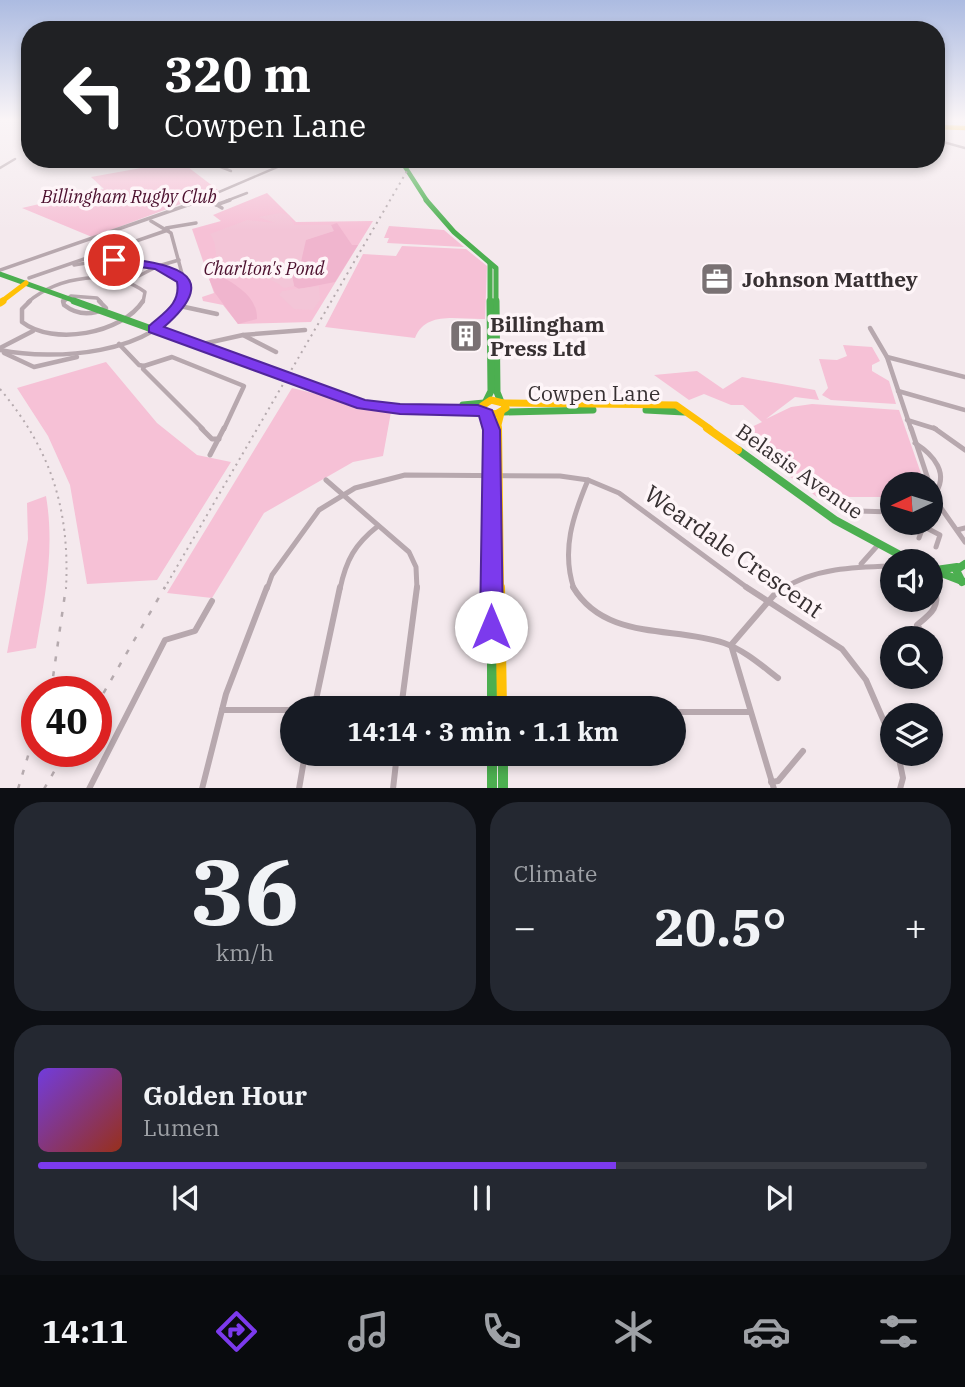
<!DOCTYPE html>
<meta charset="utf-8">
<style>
:root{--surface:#171b24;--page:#242831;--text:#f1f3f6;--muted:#9ea1a6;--line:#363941;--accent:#7c3aed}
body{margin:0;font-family:"IBM Plex Serif",serif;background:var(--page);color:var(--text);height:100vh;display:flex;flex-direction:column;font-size:26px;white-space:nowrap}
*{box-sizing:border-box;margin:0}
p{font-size:23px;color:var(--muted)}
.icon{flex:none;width:38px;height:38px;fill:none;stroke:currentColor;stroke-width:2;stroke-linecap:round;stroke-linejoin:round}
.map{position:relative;height:788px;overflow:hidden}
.drawer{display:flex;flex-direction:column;gap:14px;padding:14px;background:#0d0f14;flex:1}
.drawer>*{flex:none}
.hud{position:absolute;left:21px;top:21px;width:924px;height:147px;border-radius:28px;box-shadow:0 4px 10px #0003;background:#202124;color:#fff;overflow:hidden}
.needle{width:46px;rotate:266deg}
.buttons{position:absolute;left:880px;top:472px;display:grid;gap:14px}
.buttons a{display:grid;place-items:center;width:63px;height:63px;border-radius:50%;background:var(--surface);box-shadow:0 4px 10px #0003;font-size:35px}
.speed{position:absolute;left:21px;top:676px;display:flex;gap:14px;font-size:35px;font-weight:700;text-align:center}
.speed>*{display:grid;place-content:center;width:91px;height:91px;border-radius:50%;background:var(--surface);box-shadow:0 4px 10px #0003;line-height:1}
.speed .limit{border:10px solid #d22;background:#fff;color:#111}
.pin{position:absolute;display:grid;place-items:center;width:60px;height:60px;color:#fff;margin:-30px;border:4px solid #fff;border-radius:50%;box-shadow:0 2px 7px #0007}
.me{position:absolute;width:77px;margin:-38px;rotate:0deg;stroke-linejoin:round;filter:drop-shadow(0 0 5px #0008)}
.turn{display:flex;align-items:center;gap:24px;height:147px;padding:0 28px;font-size:32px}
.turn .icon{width:91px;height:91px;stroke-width:2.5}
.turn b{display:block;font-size:49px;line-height:60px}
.big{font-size:52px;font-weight:800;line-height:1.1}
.drawer .card{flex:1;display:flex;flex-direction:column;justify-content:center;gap:10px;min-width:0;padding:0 24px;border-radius:28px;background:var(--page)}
.drawer .dial{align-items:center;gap:0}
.dial b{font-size:91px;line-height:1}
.song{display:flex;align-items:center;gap:21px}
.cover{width:84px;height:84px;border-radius:10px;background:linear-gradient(135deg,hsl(260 70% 55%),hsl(10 70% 35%))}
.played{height:7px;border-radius:4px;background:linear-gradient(90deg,var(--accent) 65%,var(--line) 65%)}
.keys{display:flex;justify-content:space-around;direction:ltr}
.heat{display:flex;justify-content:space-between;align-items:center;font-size:38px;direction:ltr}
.drawer .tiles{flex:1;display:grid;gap:14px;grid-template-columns:1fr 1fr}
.card:last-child{grid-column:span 2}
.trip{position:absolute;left:280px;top:696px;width:406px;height:70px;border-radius:35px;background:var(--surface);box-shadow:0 4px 10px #0003;font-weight:800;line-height:70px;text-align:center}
.tab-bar{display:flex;height:112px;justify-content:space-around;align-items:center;background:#090b0e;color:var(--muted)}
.tab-bar .icon{width:49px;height:49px}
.tab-bar .active{color:var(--accent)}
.tab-bar b{font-size:32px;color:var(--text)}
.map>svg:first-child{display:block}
.green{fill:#f6c1d6}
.forest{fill:#f0b5ce}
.water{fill:#f3c5d7}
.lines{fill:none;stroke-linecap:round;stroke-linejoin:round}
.street-far4{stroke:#b7a8ae;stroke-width:2.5}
.street-far3{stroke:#b7a8ae;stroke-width:3.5}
.street-far2{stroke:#b7a8ae;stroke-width:4.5}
.street-far1{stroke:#b7a8ae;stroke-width:5}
.street{stroke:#b7a8ae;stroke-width:6}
.fast-far4{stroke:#4caf50;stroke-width:4.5}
.fast-far3{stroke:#4caf50;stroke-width:5}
.fast-far2{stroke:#4caf50;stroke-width:7}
.fast-far1{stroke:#4caf50;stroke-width:8}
.fast{stroke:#4caf50;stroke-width:10}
.slow-far4{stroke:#ffc107;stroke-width:4.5}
.slow-far3{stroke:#ffc107;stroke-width:5}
.slow-far2{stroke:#ffc107;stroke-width:7}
.slow-far1{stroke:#ffc107;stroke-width:8}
.slow{stroke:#ffc107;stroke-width:10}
.rail-far1{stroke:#b5aaae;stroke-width:2;stroke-dasharray:2 4.5;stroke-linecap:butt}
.rail{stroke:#b5aaae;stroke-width:2.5;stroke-dasharray:5 10;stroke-linecap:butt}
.route{fill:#7c3aed;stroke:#51269a;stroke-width:2}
.labels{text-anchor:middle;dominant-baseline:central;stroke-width:7;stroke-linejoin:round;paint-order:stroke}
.far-park-label{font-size:18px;font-style:italic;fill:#4c102e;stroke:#fef5f8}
.poi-label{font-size:21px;font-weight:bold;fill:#373032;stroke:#fef5f8;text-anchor:start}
.street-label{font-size:21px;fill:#373032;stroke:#fef5f8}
.near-street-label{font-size:24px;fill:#373032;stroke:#fef5f8}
</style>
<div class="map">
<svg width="965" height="789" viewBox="0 0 965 789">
<rect width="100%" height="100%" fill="#f4e9ed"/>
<!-- green -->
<g class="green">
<polygon points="180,161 218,190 92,237 22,208 104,189 91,177"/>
<polygon points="267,193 296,222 373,221 311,322 238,324 223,305 203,301 202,297 214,293 192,229 221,221 213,215"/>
<polygon points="389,226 444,230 464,247 387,243 389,238 384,238"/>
<path d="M 402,246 L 466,249 L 487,266 L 485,319 C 459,320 426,310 415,338 L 325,327 L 363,254 L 396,256 Z"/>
<polygon points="843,345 872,347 880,361 872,365 872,371 889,381 896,404 831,400 822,395 828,388 819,359 837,360 847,356"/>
<polygon points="106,362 157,423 197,455 231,462 157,580 87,584 70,485 48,436 17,388"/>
<polygon points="697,371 723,389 742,377 815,390 819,400 795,397 766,419 791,407 812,404 899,410 925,485 892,485 892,497 817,497 735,435 762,422 743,405 731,405 704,394 689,400 654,375"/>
<polygon points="292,388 391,412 383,456 353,462 264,513 212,598 167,593"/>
<path d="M 46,496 C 55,549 45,596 36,648 L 7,653 L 28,539 L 27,503 Z"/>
</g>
<!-- forest -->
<g class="forest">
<polygon points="337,223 352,245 358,245 335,282 299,289 294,286 291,270 300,266 305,240 333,231 331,225"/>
<path d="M 204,267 C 225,279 258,292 257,319 L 238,324 L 215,293 Z"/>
</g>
<!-- water -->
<g class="water">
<path d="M 279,213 L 289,215 L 294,225 L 331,225 L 334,231 L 306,240 L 300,266 L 291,270 L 294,286 L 284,288 C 261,268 241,286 222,270 C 212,262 220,247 210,234 L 247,220 L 275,223 L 258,217 Z"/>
<polygon points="319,286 320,300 313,310 294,309 279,295 282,291"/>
</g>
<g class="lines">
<!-- street-far4 -->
<g class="street-far4">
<polyline points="936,140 965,148"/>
<polyline points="107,159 111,162"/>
<polyline points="218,166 231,171"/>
<polyline points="0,168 15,159"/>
<polyline points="225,168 251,159"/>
<polyline points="198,201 296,159"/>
<polyline points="226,201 247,193"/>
</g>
<!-- street-far3 -->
<g class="street-far3">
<polyline points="212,202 222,208"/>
<polyline points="216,205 230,200"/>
<polyline points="151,221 171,233 184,281 181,302"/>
<polyline points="166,228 196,223"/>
<path d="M 74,265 C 112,258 152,254 182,281"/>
<polyline points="0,270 202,200"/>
<polyline points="29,278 168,230"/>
<polyline points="131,280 158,266 179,260"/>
<path d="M 28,302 C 59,276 112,268 145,292 L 143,302"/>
<polyline points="63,302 71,296 97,298 101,302"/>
</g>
<!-- street-far2 -->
<g class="street-far2">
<path d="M 30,301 L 22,309 L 22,322 C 53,346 122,334 143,301"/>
<path d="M 63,301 L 64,305 C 77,315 91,316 106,308 L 99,301"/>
<polyline points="180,306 217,314"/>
<polyline points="870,328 887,357 911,429"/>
<polyline points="243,335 305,330"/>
<polyline points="119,344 139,365 144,366 143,369 203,429"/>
<polyline points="198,345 243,335 276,352"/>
<polyline points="0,348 33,331"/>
<path d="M 0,350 C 54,361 153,355 182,301"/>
<polyline points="4,353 34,367 77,357"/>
<polyline points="887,357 965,377"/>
<polyline points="144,366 172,357 244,386 224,429"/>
<polyline points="898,391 965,410"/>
<polyline points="907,420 936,429"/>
</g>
<!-- street-far1 -->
<g class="street-far1">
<polyline points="201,428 212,439 219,439"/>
<polyline points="911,428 930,485"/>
<polyline points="934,428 965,450"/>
<path d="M 915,443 C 934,455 950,474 934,495"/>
<polyline points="210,455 224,428"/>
<polyline points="326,480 409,552 416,567 417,589"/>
<polyline points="931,486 941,508 965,542"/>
<polyline points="858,511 892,512"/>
<polyline points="917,523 940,535 936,547"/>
<polyline points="957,530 965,528"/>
<polyline points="919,538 923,527"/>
<polyline points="861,564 878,545"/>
<polyline points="931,575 935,589"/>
<polyline points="267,589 272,575 319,510 355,488 405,475 560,476 588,480 619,493 749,589"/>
<path d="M 340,589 C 346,560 355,544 378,526"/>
<path d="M 574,589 C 561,550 573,516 588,480"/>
<path d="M 783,589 C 814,568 856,567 892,566"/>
</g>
<!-- street -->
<g class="street">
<path d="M 573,587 C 605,641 673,626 724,643 C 744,650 761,665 778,678"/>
<polyline points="746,587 842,649 866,680 892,740"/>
<path d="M 919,639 L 925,637 L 917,625 C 932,613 940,607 935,587"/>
<polyline points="314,709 340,587"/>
<polyline points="401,709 417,587"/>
<polyline points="222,710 292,710"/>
<polyline points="674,712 750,712"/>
<polyline points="898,754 903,778 900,789"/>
<polyline points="771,782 778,781 803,751"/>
<polyline points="89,789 165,640 195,631 212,601"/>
<polyline points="202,789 226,694 267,587"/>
<polyline points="299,789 305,754"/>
<polyline points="393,789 397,754"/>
<polyline points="774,789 731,645 774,595 786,587"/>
</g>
<!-- fast-far4 -->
<polyline class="fast-far4" points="400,159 427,201"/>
<!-- fast-far3 -->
<g class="fast-far3">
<polyline points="426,200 454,232 496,268 496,302"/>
<polyline points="490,264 490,302"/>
<polyline points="0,274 78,302"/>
</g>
<!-- fast-far2 -->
<g class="fast-far2">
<polyline points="74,301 362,405 484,412"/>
<polyline points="496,301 497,392 501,402"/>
<polyline points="486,401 491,391 490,301"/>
<polyline points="463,405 484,403"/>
<polyline points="646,410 684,412"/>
<polyline points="503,412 593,410"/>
<polyline points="486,413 491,429"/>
</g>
<!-- fast-far1 -->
<g class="fast-far1">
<polyline points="490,428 492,589"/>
<polyline points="738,450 835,520 913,562"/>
<polyline points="931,569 962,581"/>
<polyline points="936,570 957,567"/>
<polyline points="962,582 956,570 965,564"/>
</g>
<!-- fast -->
<g class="fast">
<polyline points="492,587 492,709"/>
<polyline points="492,754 492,789"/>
<polyline points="503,754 503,789"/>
</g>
<!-- slow-far4 -->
<polyline class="slow-far4" points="936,127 965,128"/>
<!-- slow-far3 -->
<polyline class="slow-far3" points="1,302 26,283"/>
<!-- slow-far2 -->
<g class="slow-far2">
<polyline points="0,303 3,301"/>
<polygon points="491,400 503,403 506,408 496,414 484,412 482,406"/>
<polyline points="503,403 676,405 710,429"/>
<polyline points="497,429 501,413"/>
</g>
<!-- slow-far1 -->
<g class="slow-far1">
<polyline points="498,428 500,589"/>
<polyline points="707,428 738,450"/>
</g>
<!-- slow -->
<polyline class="slow" points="500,587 502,709"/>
<!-- rail-far1 -->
<g class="rail-far1">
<path d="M 0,389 C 51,450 70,509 66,589"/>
<polyline points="164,589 414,159"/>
</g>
<!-- rail -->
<g class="rail">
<polyline points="51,691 66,587"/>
<polyline points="96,706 165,587"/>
<polyline points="18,789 37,726"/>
<polyline points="44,789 66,751"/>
</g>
</g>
<!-- sky -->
<linearGradient id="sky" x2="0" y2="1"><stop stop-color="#acbbe1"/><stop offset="0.52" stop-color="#faf5f7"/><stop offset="1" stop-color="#faf5f7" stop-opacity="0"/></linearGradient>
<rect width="965" height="230" fill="url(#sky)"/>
<!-- route -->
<path class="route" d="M 114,257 C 164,263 229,270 164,327 L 365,400 L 400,404 L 478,405 L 492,410 L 500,430 L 503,627 L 499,634 L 491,636 L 484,634 L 480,627 L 483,430 L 479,416 L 400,414 L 357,408 L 149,332 L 149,326 C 163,313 181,304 177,282 L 155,269 L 109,263 L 108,260 Z"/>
<!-- icons -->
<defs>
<symbol id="office-square" viewBox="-11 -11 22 22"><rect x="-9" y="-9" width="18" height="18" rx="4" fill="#797173" stroke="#fef5f8"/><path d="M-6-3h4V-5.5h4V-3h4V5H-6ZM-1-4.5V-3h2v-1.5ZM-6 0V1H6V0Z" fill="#fff"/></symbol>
<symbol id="building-square" viewBox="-11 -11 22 22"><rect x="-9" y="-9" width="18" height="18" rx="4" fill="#797173" stroke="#fef5f8"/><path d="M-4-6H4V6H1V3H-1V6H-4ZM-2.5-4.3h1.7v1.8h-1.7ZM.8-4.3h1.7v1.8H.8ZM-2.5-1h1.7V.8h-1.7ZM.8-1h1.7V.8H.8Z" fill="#fff"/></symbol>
</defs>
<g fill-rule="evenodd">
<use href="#office-square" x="698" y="260" width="38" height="38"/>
<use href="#building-square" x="447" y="317" width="38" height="38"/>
</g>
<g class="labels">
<!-- far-park labels -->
<g class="far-park-label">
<text x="129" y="196">Billingham Rugby Club</text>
<text x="264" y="268">Charlton's Pond</text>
</g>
<!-- poi labels -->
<g class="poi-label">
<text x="742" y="279">Johnson Matthey</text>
<text x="490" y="324">Billingham<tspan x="490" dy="24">Press Ltd</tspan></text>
</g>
<!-- street labels -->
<g class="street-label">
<text x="594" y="393">Cowpen Lane</text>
<text transform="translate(800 471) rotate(35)">Belasis Avenue</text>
</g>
<!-- near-street labels -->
<g class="near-street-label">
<text transform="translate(734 551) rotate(35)">Weardale Crescent</text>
</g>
</g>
</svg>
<div class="buttons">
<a><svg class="needle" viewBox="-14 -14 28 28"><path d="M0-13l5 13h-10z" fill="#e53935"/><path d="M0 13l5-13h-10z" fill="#9ea1a6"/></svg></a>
<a><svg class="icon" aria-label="sound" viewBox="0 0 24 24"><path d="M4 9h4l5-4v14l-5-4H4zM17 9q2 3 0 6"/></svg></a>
<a><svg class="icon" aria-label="search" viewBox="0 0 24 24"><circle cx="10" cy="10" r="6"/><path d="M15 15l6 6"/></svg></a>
<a><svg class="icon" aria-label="layers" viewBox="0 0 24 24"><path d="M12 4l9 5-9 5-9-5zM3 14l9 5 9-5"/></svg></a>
</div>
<div class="speed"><div class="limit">40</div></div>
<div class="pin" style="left:114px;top:260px;background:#d93025"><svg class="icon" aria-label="arrive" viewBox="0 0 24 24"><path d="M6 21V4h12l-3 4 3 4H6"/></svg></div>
<svg class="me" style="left:491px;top:627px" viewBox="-20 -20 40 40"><circle r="19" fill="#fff"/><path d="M0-13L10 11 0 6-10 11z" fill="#7c3aed"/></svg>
<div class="trip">14:14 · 3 min · 1.1 km</div>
<div class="hud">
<div class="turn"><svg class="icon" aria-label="left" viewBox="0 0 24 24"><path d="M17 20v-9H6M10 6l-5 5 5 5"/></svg><div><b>320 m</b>Cowpen Lane</div></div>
</div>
</div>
<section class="drawer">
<div class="tiles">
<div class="card dial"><b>36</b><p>km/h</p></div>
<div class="card"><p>Climate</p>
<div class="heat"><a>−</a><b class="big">20.5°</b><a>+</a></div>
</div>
<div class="card">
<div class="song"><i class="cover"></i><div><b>Golden Hour</b><p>Lumen</p></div></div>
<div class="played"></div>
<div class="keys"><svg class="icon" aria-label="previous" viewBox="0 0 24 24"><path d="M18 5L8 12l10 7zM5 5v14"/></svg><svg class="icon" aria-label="pause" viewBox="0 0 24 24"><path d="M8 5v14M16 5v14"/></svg><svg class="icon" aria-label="next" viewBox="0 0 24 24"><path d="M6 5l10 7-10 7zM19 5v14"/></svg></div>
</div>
</div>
</section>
<nav class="tab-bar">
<b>14:11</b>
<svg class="icon active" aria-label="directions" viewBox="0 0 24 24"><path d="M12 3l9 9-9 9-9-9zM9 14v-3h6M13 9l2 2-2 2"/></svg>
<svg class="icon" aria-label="music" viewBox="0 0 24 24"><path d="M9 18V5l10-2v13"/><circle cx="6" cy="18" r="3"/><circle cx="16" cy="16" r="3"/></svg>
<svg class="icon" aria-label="phone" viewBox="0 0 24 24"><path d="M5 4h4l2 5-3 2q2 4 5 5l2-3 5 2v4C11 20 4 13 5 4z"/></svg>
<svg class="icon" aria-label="climate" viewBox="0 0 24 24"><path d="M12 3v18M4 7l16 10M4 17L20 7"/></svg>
<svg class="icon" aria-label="car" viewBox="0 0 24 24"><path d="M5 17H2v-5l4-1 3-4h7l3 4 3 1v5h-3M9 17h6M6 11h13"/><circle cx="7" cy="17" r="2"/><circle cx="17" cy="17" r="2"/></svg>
<svg class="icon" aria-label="filters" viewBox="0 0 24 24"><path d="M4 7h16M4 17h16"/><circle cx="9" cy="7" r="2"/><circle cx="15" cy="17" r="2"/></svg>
</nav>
